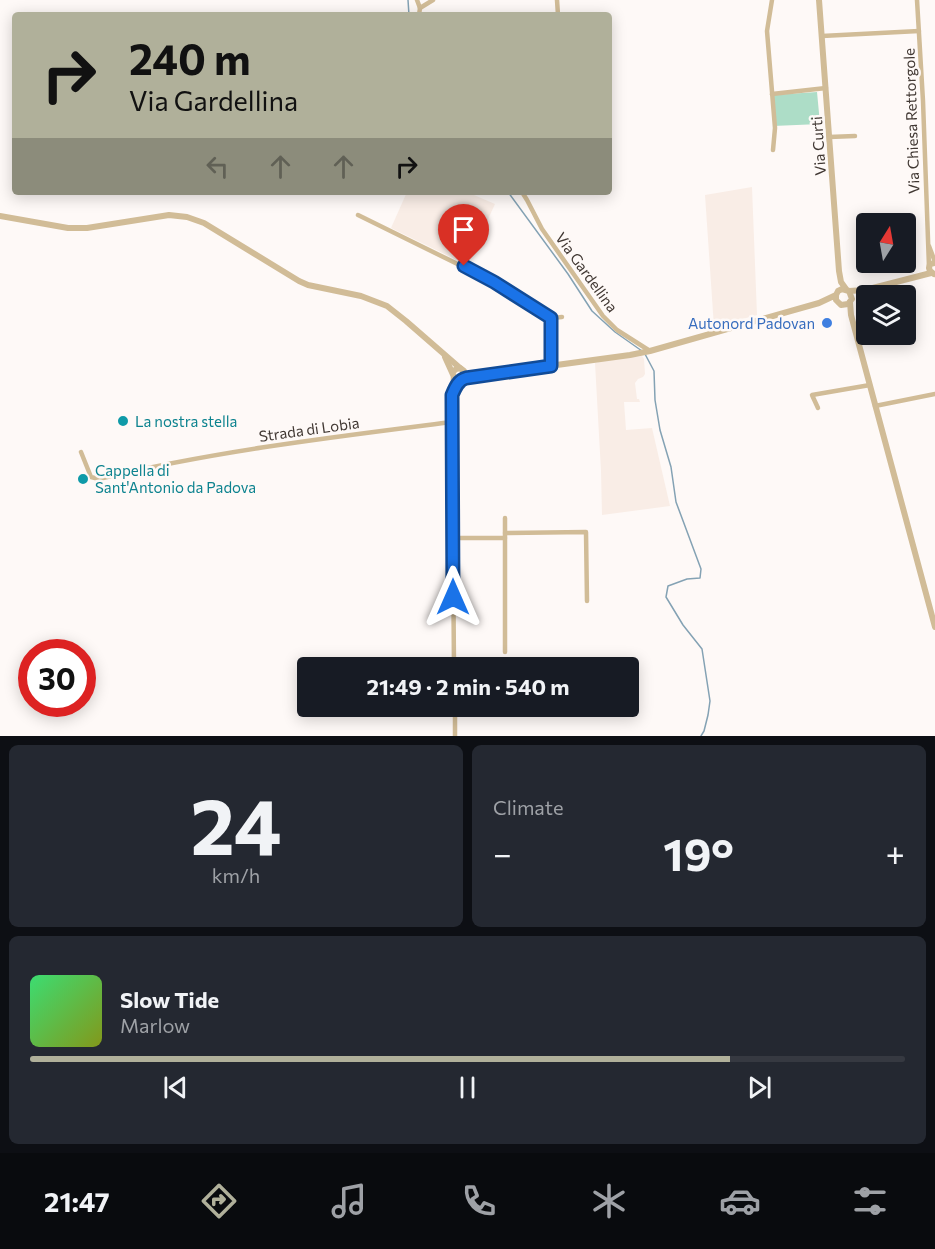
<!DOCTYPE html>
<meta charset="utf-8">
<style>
:root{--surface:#171b24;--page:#242831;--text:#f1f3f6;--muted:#9ea1a6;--line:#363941;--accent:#b0b09a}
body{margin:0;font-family:Commissioner,sans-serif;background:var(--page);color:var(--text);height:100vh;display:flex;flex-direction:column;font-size:22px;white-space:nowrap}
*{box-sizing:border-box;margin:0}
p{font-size:20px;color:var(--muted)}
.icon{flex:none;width:33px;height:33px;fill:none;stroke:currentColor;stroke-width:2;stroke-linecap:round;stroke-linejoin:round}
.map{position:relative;height:736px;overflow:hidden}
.panel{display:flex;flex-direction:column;gap:9px;padding:9px;background:#0d0f14;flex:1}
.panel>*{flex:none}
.hud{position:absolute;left:12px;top:12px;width:600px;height:183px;border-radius:6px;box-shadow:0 3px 15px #0003;background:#b0b09a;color:#111;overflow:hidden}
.needle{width:39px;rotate:11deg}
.tools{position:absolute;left:856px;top:213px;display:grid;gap:12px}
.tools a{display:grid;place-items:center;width:60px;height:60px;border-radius:6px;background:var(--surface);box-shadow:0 3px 15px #0003;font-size:30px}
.speed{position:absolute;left:18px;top:639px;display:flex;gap:12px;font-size:30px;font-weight:700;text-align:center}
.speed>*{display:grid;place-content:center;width:78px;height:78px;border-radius:50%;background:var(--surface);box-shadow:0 3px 15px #0003;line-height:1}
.speed .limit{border:9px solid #d22;background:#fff;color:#111}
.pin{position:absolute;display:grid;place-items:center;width:51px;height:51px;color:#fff;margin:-62px -26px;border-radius:50% 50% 50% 0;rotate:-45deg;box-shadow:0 0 6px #0007}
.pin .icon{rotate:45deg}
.me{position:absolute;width:66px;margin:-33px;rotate:0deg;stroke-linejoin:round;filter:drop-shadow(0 0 4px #0008)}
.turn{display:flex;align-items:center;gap:21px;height:126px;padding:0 18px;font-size:27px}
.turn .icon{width:78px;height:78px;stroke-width:2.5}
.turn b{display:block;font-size:42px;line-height:51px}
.lanes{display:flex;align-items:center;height:57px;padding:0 18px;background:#0003;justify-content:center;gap:30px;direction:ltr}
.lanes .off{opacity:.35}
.big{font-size:45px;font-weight:700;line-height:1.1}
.panel .card{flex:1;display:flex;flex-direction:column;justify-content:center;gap:9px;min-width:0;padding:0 21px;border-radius:9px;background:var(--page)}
.panel .dial{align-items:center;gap:0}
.dial b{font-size:78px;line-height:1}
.song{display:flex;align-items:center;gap:18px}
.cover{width:72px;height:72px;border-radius:9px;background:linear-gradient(135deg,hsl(140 70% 55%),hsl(70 70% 35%))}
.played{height:6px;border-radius:3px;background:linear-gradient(90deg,var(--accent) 80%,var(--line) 80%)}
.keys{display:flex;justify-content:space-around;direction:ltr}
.heat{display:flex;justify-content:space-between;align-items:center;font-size:33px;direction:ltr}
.panel .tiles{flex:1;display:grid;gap:9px;grid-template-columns:1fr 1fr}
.card:last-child{grid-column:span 2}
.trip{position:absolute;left:297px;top:657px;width:342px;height:60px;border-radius:6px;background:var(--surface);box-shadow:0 3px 15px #0003;font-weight:700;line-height:60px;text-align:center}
.tabs{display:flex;height:96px;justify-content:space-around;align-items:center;background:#090b0e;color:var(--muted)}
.tabs .icon{width:42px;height:42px}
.tabs .active{color:var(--accent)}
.tabs b{font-size:27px;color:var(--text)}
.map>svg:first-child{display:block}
.built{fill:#f9ede6}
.green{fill:#adddc7}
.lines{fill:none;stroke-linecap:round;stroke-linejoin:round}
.stream{stroke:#84a2b4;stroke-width:1.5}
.minor{stroke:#d1bc97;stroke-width:4.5}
.tertiary{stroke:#d1bc97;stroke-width:6}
.route-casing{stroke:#114b97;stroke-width:15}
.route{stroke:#1a73e8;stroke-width:10}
.shop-dot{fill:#3f7fe0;stroke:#fef9f7;stroke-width:2}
.culture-dot{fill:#0f9aa8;stroke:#fef9f7;stroke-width:2}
.labels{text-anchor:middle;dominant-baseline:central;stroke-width:5;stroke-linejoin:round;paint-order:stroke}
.street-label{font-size:15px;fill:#413833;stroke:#fef9f7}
.shop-label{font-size:15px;fill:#366cbe;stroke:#fef9f7;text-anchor:end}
.culture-label{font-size:15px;fill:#0d838f;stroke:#fef9f7;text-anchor:start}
</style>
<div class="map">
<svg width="935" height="736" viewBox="0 0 935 736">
<rect width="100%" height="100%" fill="#fef9f7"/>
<!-- built -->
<g class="built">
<polygon points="752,187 757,315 714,327 705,195"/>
<polygon points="407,192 467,192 495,204 467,265 391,228"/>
<polygon points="642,356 644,359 645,374 643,377 638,379 635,383 637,399 639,399 640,402 624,402 626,430 652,428 670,506 602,515 601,471 595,363 605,360"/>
</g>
<!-- green -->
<polygon class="green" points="817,92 820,124 773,126 773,95"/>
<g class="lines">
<!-- stream -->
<g class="stream">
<polyline points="408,0 409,15"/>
<polyline points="508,192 568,274 592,311 615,332 642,351"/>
<polyline points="645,354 654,371 655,400 660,430 671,467 676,502 701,569 700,578 687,579 668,586 666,597 683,625 702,649 710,701 708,715 704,731 701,736"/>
</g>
<!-- minor -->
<g class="minor">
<polyline points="417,0 420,8 419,15"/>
<polyline points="557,0 558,15"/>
<polyline points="772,0 767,31 775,128 773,150"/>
<polyline points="917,0 923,101 929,267"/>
<polyline points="420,8 433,0"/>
<polyline points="822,36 919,31"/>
<polyline points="772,94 826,88"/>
<polyline points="829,137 855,136"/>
<polyline points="522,192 527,200 542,229 603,316 617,330 650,351"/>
<polyline points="358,215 494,282 551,318"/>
<polyline points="929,246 935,262"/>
<polyline points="551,366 551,318 562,317"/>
<polyline points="453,377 452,422 454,668"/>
<polyline points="875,406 935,394"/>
<polyline points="818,408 812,395 870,385"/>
<path d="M 81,452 L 91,477 L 99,479 C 215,451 334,437 452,422"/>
<polyline points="505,533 586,532 587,601"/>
<polyline points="453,538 505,538 505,518"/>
<polyline points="505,538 505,652"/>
<polyline points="455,706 455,736"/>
</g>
<!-- tertiary -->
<g class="tertiary">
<polyline points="819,0 839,271 841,282 846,289"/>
<polyline points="0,216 68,228 87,228 169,215 187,217 204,223 299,281 308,285 361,296 387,306 406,321 460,368"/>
<polyline points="934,274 930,271 929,268 930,264 935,263"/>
<polyline points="849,291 865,290 931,273"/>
<polyline points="850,302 851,315 935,627"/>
<polyline points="445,357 455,379 460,380 464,376 464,371 460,368 456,369 453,372"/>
<polyline points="462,379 483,375 630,355 650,351 819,303 836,295 838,291 842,289 849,291 852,299 848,304 841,305 836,300 836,295"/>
</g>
</g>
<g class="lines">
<defs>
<path id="route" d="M 453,597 L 452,395 C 455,388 458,380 466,378 L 551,366 L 551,318 L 494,282 L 464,266"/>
</defs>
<!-- route casing -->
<use href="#route" class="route-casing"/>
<!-- route -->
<use href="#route" class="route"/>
</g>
<!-- markers -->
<circle class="shop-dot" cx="827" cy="323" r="6"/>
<g class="culture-dot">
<circle cx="123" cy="421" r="6"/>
<circle cx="83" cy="479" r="6"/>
</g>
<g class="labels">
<!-- street labels -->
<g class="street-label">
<text transform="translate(911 121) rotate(-92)">Via Chiesa Rettorgole</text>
<text transform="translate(818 146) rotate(-94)">Via Curti</text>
<text transform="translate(587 272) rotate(54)">Via Gardellina</text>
<text transform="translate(309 429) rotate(-8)">Strada di Lobia</text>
</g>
<!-- shop labels -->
<g class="shop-label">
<text x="815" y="323">Autonord Padovan</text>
</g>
<!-- culture labels -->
<g class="culture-label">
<text x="135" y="421">La nostra stella</text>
<text x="95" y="470">Cappella di<tspan x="95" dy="17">Sant'Antonio da Padova</tspan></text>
</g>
</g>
</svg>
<div class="tools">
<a><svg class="needle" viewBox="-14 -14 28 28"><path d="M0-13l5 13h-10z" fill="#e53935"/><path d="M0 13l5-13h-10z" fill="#9ea1a6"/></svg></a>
<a><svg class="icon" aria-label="layers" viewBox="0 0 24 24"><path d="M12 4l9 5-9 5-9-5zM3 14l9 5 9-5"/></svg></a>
</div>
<div class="speed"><div class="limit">30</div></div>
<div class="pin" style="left:464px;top:266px;background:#d93025"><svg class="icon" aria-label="arrive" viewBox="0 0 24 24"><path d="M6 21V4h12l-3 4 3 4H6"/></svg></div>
<svg class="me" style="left:453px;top:597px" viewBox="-20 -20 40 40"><path d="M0-17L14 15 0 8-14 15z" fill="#1a73e8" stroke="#fff" stroke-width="4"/></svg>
<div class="trip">21:49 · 2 min · 540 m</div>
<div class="hud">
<div class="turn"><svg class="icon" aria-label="right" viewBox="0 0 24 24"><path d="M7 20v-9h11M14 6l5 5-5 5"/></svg><div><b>240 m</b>Via Gardellina</div></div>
<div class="lanes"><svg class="icon off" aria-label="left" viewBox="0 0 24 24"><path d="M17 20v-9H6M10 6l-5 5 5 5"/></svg><svg class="icon off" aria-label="ahead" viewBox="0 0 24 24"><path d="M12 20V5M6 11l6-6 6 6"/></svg><svg class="icon off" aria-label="ahead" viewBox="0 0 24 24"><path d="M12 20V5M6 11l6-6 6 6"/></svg><svg class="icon" aria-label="right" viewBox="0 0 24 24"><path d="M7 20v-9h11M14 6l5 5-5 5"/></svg></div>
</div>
</div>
<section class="panel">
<div class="tiles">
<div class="card dial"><b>24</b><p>km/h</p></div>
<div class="card"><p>Climate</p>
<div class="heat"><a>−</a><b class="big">19°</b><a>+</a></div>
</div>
<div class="card">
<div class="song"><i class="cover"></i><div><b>Slow Tide</b><p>Marlow</p></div></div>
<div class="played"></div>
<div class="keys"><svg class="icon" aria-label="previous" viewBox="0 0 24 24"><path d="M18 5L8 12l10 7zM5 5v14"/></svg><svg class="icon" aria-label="pause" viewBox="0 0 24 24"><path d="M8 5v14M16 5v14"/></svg><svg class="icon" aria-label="next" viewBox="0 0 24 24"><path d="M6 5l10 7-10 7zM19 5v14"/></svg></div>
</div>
</div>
</section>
<nav class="tabs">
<b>21:47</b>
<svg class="icon active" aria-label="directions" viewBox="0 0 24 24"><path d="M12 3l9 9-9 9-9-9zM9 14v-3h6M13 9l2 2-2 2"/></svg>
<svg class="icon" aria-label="music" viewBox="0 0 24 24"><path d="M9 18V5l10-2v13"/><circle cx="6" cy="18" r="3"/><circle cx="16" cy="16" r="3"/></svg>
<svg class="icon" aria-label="phone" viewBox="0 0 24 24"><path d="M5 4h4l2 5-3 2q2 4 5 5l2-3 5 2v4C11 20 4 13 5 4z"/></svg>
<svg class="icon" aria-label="climate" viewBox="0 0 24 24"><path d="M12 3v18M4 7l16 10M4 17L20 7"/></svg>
<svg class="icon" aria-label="car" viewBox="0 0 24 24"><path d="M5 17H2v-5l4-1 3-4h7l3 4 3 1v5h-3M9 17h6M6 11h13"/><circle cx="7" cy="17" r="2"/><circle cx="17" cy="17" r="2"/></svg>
<svg class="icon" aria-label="filters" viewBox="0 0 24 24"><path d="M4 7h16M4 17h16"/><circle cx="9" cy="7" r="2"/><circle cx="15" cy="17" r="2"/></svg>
</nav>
